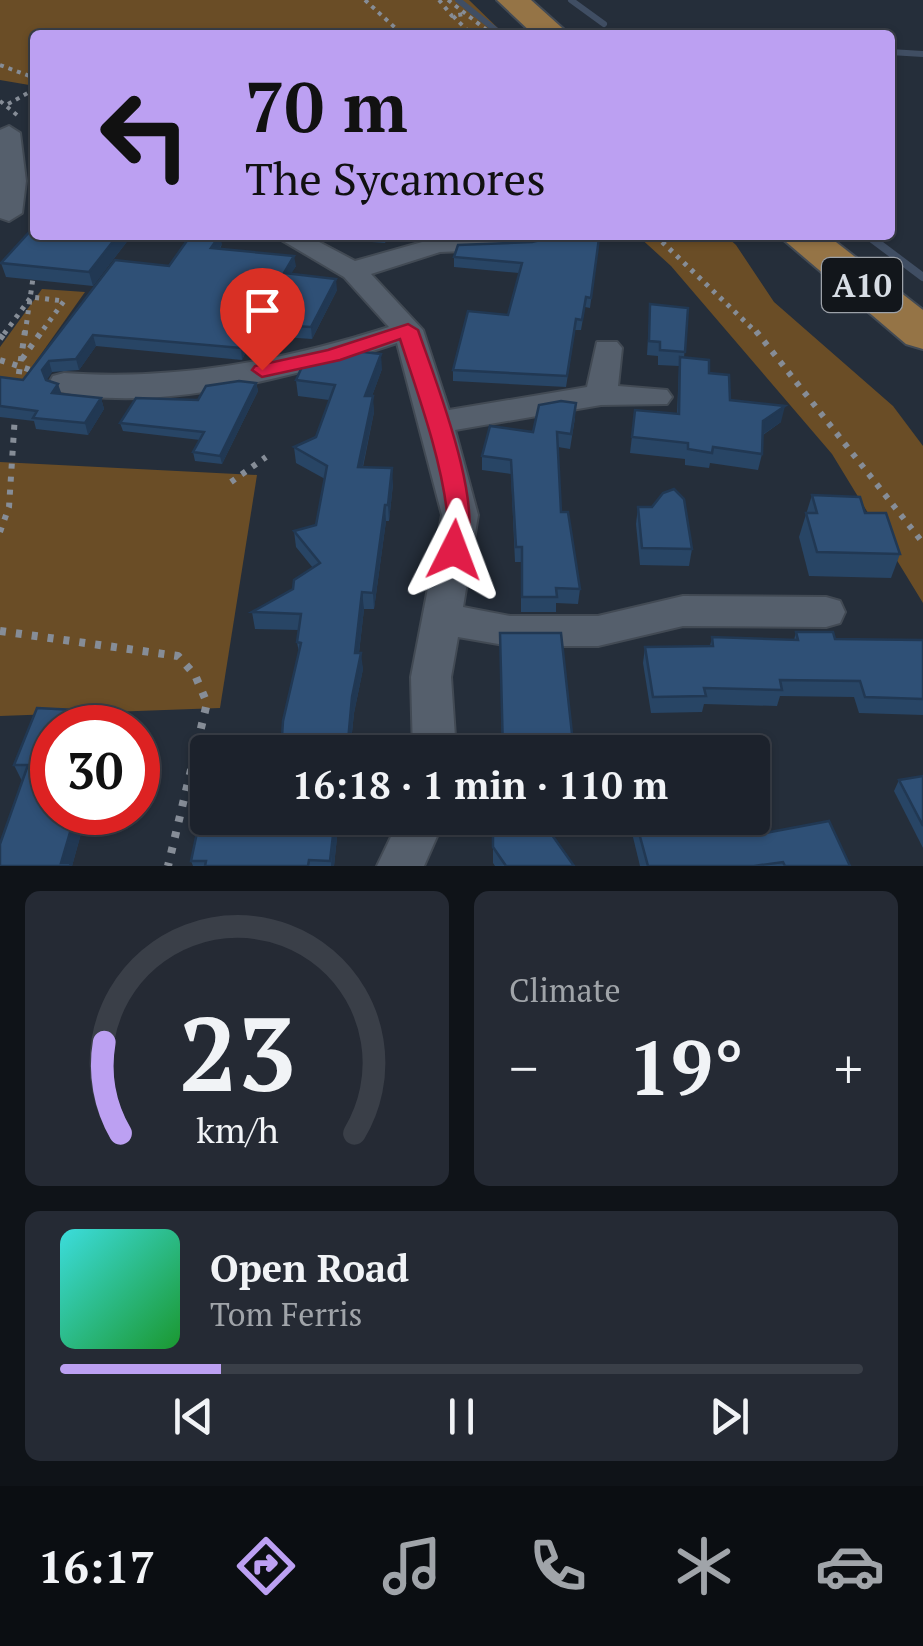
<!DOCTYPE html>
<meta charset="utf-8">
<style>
:root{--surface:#1c222c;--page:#252a34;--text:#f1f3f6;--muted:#a0a4a9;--line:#3a3f48;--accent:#bca0f2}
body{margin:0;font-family:"PT Serif",serif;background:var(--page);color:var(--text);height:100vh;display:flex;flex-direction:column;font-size:38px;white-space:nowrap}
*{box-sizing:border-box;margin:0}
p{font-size:32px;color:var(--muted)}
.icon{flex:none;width:55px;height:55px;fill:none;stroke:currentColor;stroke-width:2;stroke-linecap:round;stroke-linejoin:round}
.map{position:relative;height:866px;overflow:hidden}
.side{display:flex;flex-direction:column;gap:25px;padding:25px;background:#0f1318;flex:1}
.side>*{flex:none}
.guide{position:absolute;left:30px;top:30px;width:865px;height:210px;border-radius:10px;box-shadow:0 2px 8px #0004,0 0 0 2px var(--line);background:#bca0f2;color:#111;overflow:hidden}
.speed{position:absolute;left:30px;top:705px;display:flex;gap:20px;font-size:50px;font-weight:700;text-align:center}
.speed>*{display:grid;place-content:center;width:130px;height:130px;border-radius:50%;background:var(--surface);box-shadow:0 2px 8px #0004,0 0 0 2px var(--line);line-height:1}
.speed .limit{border:15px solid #d22;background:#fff;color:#111}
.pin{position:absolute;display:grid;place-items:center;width:85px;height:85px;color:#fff;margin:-102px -42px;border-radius:50% 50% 50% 0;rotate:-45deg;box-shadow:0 0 10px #0007}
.pin .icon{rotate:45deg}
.me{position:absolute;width:110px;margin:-55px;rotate:3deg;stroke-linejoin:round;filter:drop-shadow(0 0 8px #0008)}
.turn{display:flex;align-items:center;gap:35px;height:210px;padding:0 50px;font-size:45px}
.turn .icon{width:130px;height:130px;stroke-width:2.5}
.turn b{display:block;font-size:70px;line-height:85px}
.big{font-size:75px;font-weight:700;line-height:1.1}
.side .widget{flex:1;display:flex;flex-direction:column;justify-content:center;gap:15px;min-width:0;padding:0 35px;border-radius:15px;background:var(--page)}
.side .dial{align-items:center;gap:0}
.dial svg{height:260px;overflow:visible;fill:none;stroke:var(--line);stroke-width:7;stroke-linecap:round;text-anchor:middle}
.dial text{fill:var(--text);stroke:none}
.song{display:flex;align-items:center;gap:30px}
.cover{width:120px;height:120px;border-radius:15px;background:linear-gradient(135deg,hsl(180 70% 55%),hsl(130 70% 35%))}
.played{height:10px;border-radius:5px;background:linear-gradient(90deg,var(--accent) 20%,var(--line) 20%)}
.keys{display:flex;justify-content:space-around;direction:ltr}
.heat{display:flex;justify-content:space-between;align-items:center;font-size:55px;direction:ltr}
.side .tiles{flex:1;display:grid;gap:25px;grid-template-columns:1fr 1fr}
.widget:last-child{grid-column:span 2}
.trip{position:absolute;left:190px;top:735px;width:580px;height:100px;border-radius:10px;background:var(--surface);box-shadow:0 2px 8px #0004,0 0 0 2px var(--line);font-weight:700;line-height:100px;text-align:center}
.dock{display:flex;height:160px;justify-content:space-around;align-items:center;background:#0b0e12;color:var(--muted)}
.dock .icon{width:70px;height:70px}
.dock .current{color:var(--accent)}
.dock b{font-size:45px;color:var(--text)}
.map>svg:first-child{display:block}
.green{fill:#6a4d26}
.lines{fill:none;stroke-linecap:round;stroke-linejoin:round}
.stream-far1{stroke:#404e63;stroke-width:6}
.stream{stroke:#404e63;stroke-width:8}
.minor-casing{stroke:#424a54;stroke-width:4}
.trunk-casing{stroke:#424a54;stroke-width:4}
.path-far3{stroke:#868d97;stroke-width:4;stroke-dasharray:4 5;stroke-linecap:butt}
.path-far2{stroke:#868d97;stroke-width:5;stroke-dasharray:4 6;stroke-linecap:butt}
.path-far1{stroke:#868d97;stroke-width:6;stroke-dasharray:5 8;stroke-linecap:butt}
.path{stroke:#868d97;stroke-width:8;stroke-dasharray:6 10;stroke-linecap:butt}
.minor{fill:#555f6c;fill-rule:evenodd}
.trunk{fill:#957446;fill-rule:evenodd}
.wall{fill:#284565}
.shaded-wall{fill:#213853}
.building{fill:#2f5076;stroke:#213853;stroke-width:2.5}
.route{fill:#e11d48;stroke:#92132f;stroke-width:2.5}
.labels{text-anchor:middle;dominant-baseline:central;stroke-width:9;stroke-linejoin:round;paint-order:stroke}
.shield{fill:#12161b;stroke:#9ca1a8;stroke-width:2.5}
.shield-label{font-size:32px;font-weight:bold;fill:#d7dde5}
</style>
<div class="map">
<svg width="923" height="866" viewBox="0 0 923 866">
<rect width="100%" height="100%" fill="#252e3a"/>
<!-- green -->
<g class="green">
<polygon points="0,0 469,0 505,35 35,35 35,86 0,80"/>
<polygon points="637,235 725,235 736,245 774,302 893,406 923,446 923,603 832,454 671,266"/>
<polygon points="42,289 85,292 22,381 0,378 0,347"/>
<polygon points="0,462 257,475 220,708 0,716"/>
</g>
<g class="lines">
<!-- stream-far1 -->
<g class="stream-far1">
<polyline points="458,0 502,35"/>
<polyline points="571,0 604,24"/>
<polyline points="890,52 923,54"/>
</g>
<!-- stream -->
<polyline class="stream" points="867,235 923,277"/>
<defs>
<g id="minor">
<polygon points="9,126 20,133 26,181 22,213 9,221 0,218 0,130"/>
<path d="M 273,235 L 306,235 L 355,261 L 447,235 L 541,235 L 544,240 L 540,246 L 531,248 L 440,252 L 371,274 L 423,330 L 449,410 L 587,387 L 597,342 L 617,342 L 622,348 L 618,386 L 667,390 L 672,397 L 667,404 L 601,405 L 455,430 L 478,515 L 463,607 L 510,616 L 598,616 L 683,596 L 826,597 L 840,601 L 845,612 L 840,623 L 826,627 L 683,626 L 598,646 L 510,646 L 458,637 L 451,677 L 456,752 L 413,752 L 411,677 L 442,515 L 397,343 C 301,375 153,416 53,390 L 49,383 L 53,376 L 64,373 C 177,381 282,361 389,327 L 344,277 Z"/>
<polygon points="400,818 445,818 424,866 377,866"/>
</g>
<g id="trunk">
<polygon points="497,0 531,0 570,35 534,35"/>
<polygon points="778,235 827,235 923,310 923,349 906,344"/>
</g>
</defs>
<!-- minor casing -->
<use href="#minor" class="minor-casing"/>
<!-- trunk casing -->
<use href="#trunk" class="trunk-casing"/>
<!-- path-far3 -->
<g class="path-far3">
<polyline points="365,0 403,35"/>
<polyline points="439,0 452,16 464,14"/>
<polyline points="448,0 493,35"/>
<polyline points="453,16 472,35"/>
<polyline points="0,65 35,78"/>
<polyline points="0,101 17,115"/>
<polyline points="8,104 35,89"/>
</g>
<!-- path-far2 -->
<g class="path-far2">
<polyline points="655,235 758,334"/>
<polyline points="4,334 31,297 64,301 40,334"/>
<polyline points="25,334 34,271"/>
</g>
<!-- path-far1 -->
<g class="path-far1">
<polyline points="756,331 923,543"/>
<polyline points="0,339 6,331"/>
<polyline points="22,359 42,331"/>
<polyline points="0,360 37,372"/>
<polyline points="17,387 25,331"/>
<polyline points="231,482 266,457"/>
<polyline points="0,532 9,507 15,415"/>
</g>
<!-- path -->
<polyline class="path" points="0,631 178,656 195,675 207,703 168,866"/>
<!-- minor -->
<use href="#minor" class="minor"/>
<!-- trunk -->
<use href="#trunk" class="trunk"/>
</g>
<!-- wall -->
<g class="wall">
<polygon points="35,235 132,235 93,286 6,277 1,263"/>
<polygon points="312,235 389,235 385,243 319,238"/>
<polygon points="543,235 576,235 599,238 590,308 585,307 581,330 575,330 566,387 453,381 453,370 508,315 519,273 454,267 454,257 541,240 544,237"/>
<polygon points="222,244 220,249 296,266 291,273 337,290 312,339 254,335 242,360 96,346 79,370 52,372 46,380 61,394 101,398 104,409 88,435 36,429 34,421 0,417 0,377 23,380 169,266"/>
<polygon points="650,304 688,308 684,358 709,373 730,400 781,422 763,435 762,454 758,470 710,463 709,468 685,465 685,459 630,453 635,410 677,414 679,366 658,365 658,356 647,355"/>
<polygon points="382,369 372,396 374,412 363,467 393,484 389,521 386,521 374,609 364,609 359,653 363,669 354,713 350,752 281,752 299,653 297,642 299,630 255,629 252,612 293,589 313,568 296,547 294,531 316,525 325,479 296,463 294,447 316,437 329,400 298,396 296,380"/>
<polygon points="256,383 258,391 222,464 195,461 193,452 200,440 123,431 120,423"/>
<polygon points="575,418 570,449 558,447 561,512 580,589 578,604 556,603 556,612 521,612 521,562 515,562 511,474 482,470 482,456 533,432"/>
<polygon points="812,495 865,513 900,554 891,578 809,576 799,537"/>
<polygon points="638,507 692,549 689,566 640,565 636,524"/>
<polygon points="796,632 835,639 923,640 923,715 859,713 854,697 780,696 777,706 704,704 702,712 651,713 643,663 645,647 710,646 712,637 794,640"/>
<polygon points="500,633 573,743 572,752 502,752"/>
<polygon points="100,727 52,812 87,812 72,866 22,781 14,765"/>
<polygon points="923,776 923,848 894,791 899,780"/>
<polygon points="339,818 334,866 193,866 191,861"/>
<polygon points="493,818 568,818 567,825 544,824 574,866 495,866 493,863"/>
<polygon points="635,818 765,833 850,866 640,866 632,833"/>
</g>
<!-- shaded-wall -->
<g class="shaded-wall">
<polygon points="118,235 132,235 93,286 89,272"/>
<polygon points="220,235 222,244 213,259 211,248"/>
<polygon points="294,256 296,266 285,284 284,273"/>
<polygon points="336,279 337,290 312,339 311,327"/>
<polygon points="252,324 254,335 242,360 241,348"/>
<polygon points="93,335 96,346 79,370 76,359"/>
<polygon points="381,354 382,369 366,412 365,396"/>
<polygon points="49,361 52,372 46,381 42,370"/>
<polygon points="256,383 258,391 222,464 220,456"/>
<polygon points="58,384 62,395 52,393"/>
<polygon points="373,396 374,412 359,483 358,467"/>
<polygon points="101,398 104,409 88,435 85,423"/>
<polygon points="785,406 781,422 759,437 763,421"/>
<polygon points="392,468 393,484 389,521 388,505"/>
<polygon points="385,505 386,521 374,609 373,593"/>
<polygon points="362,592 364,609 357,669 355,653"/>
<polygon points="361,653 363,669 354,713 350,752 347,752 352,697"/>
<polygon points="94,711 100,727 88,728"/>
<polygon points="76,812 87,812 72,866 62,866 61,863"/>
<polygon points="335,818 339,818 334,866 331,866"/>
</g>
<!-- building -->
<g class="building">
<polygon points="33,228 35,228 35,235 118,235 89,272 1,263"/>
<polygon points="191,235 220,235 211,248 294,256 284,273 336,279 311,327 252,324 241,348 93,335 76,359 49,361 42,370 46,380 58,384 52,393 101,398 85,423 33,418 37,411 0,406 0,377 23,380 115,260 169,266"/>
<polygon points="545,235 575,235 599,238 591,298 586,297 582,320 576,319 567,376 453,370 468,311 508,315 522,263 454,257 458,245 532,242 541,240"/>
<polygon points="650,304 688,308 685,352 660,350 660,342 649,341"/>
<polygon points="337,349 381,354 365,396 373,396 358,467 392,468 388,505 385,505 373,593 362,592 355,653 361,653 352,697 347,752 281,752 283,721 301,643 297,642 301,614 252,612 293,589 294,580 320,563 294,531 316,525 327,466 294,447 316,437 335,385 296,380 306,358"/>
<polygon points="680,357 709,360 709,373 729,375 730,400 785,406 763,421 762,454 713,447 712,453 688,449 688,443 632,437 635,410 679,414"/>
<polygon points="239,381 256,383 220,456 193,452 204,432 120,423 136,398 198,400 206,386"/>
<polygon points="561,401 576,403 571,434 557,432 561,512 568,512 580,589 556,588 557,597 522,597 522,547 516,547 511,460 482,456 490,426 533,432 539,405"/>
<polygon points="674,489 684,499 692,549 642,548 638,507 652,507 663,493"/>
<polygon points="812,495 860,497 865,513 886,513 900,554 817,552 806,513 817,513"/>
<polygon points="796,632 833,632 835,639 923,640 923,699 865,697 860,681 780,680 782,690 704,688 706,696 653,697 645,647 713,646 712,637 798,640"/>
<polygon points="500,633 561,633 573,743 567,744 567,752 503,752"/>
<polygon points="37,708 94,711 88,728 52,728 52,812 76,812 61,863 71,863 70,866 0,866 0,844 28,765 14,765"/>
<polygon points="923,776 923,826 899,780"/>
<polygon points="752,800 765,833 829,821 850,866 785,866 783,862 754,866 648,866 635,818 752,818"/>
<polygon points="203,804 208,804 208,818 335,818 330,861 309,860 308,866 205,866 206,861 191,861"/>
<polygon points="493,818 540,818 574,866 506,866 493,847"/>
</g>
<!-- route -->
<path class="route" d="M 408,324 L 418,330 C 435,380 488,511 463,557 L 445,557 C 438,543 449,527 447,512 C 440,454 418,395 400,339 L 340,360 L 262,377 L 252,370 L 255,366 L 328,350 Z"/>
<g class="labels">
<!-- shield labels -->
<rect class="shield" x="822" y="258" width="80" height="54" rx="8"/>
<g class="shield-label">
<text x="862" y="285">A10</text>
</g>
</g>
</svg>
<div class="speed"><div class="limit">30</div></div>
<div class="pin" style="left:262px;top:370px;background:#d93025"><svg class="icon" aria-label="arrive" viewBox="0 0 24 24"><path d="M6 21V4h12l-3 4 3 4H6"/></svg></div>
<svg class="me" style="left:454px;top:550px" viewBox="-20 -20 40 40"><path d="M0-17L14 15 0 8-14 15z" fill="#e11d48" stroke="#fff" stroke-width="4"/></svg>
<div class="trip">16:18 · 1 min · 110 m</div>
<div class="guide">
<div class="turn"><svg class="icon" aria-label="left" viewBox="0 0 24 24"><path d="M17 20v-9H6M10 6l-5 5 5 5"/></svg><div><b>70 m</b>The Sycamores</div></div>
</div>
</div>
<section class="side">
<div class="tiles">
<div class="widget dial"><svg viewBox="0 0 100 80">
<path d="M14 69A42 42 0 1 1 86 69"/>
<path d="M14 69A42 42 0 0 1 9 41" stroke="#bca0f2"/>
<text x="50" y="56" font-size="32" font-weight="700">23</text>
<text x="50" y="72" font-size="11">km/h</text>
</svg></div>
<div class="widget"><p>Climate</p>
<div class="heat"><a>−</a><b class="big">19°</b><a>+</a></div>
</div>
<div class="widget">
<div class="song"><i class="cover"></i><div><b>Open Road</b><p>Tom Ferris</p></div></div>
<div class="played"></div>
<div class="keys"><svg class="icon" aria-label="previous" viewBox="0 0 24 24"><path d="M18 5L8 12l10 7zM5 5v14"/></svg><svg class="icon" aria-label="pause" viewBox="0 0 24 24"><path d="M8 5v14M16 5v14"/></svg><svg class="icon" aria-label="next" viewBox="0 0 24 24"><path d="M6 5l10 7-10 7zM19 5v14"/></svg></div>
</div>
</div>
</section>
<nav class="dock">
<b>16:17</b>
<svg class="icon current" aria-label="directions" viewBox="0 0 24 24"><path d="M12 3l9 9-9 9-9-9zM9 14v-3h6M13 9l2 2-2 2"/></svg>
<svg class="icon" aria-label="music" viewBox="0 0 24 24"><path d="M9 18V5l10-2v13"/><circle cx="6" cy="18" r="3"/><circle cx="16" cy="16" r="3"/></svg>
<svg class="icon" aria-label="phone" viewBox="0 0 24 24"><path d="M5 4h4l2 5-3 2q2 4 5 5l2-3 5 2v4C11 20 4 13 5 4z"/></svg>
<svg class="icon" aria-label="climate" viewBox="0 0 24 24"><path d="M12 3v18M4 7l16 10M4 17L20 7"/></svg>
<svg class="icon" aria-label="car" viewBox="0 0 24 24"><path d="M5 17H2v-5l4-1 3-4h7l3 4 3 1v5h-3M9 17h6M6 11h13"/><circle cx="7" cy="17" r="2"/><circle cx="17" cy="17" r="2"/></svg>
</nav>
